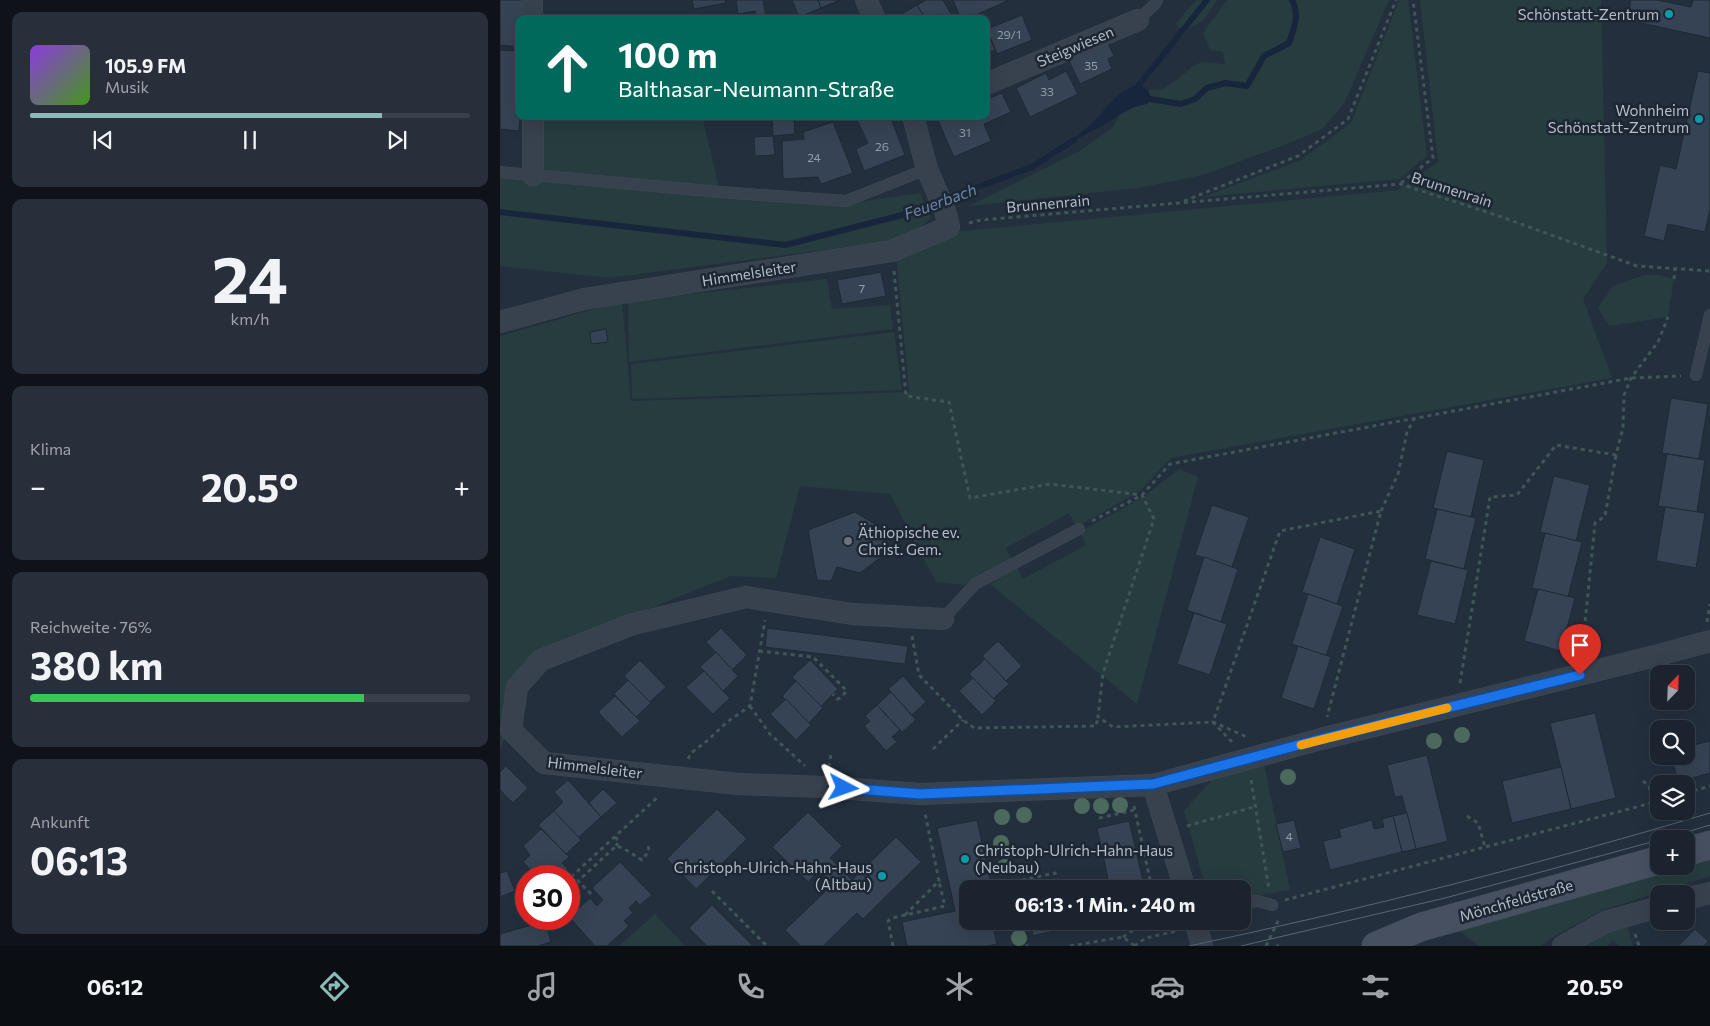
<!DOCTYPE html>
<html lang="de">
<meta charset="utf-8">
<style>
:root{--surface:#1b232e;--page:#282f3a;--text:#f1f3f6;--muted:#a0a4aa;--line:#39404a;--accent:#8bbbb9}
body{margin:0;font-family:Commissioner,sans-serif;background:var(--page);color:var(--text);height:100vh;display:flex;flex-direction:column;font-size:19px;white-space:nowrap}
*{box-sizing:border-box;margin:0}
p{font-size:16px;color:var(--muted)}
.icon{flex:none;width:28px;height:28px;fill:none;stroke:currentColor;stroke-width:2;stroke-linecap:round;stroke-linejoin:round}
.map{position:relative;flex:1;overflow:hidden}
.drawer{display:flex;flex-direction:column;gap:12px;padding:12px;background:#0f1319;width:500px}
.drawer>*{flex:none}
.guide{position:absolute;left:15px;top:15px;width:475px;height:105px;border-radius:10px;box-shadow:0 5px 20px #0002,0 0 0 1px var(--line);background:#00695c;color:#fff;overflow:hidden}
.needle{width:32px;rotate:23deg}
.buttons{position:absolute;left:1150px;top:665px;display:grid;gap:10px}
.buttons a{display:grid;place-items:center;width:45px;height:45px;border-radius:10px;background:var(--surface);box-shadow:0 5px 20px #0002,0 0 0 1px var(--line);font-size:25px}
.speed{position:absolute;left:15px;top:865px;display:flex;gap:10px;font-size:25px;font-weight:700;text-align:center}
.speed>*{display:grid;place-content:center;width:65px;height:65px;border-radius:50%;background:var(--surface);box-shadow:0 5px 20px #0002,0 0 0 1px var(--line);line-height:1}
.speed .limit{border:8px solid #d22;background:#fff;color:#111}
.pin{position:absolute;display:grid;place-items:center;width:42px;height:42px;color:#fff;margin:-51px -21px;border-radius:50% 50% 50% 0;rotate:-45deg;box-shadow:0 0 5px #0007}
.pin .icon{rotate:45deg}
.me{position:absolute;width:55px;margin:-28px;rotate:94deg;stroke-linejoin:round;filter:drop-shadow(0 0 4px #0008)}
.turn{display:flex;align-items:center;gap:18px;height:105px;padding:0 20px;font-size:22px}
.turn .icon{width:65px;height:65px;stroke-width:2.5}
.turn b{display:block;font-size:35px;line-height:42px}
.big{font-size:38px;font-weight:700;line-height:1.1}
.drawer .card{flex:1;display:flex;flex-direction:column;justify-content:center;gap:8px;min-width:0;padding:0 18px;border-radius:10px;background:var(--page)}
.drawer .dial{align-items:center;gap:0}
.dial b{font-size:65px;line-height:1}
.song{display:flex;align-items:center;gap:15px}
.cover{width:60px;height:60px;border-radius:8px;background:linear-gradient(135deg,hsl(270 70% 55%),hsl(100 70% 35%))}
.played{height:5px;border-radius:2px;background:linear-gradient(90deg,var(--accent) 80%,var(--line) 80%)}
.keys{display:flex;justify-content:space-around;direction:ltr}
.heat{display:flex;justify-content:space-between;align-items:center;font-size:28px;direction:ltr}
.charge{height:8px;border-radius:4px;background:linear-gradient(90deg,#34c759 76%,var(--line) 0)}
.trip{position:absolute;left:459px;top:880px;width:292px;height:50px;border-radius:10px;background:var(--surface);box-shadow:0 5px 20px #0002,0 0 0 1px var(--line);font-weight:700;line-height:50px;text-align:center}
.dock{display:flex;height:80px;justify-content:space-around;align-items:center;background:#0b0e12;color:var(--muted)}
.dock .icon{width:35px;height:35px}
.dock .on{color:var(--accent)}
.dock b{font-size:22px;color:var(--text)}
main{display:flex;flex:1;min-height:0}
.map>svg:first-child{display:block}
.green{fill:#263c3f}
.water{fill:#17263c}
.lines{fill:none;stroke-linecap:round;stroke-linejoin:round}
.stream{stroke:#17263c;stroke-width:6}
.building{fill:#364354;stroke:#1f2835}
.service-casing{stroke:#414a57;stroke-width:12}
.minor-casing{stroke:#414a57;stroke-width:22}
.secondary-casing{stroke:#414a57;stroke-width:29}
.path{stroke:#3f5557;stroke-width:3;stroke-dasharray:4 4;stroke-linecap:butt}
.service{stroke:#38414e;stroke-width:11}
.minor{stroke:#38414e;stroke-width:21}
.secondary{stroke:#465061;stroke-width:28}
.tram{stroke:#5a6575;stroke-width:1}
.tree{fill:#4b6a5d}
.route-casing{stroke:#114b97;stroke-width:12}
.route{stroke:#1a73e8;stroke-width:9}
.slow{stroke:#f59e0b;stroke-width:9}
.culture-dot{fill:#0f9aa8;stroke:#1d2633;stroke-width:2}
.worship-dot{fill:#6b7280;stroke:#1d2633;stroke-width:2}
.labels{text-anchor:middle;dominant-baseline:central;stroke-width:5;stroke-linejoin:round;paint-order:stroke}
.number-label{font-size:12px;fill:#929caa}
.poi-label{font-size:15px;fill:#b4bcc9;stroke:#1d2633;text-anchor:end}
.street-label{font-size:15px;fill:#b4bcc9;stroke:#1d2633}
.water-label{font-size:16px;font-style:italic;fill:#6d86a8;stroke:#1d2633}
</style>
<main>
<section class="drawer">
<div class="card">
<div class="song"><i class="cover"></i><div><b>105.9 FM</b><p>Musik</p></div></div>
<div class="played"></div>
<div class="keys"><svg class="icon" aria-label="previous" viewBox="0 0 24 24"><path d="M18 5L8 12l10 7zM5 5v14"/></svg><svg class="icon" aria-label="pause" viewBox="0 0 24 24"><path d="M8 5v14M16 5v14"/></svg><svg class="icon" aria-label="next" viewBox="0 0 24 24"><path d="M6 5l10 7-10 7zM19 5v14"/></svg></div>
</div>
<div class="card dial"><b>24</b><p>km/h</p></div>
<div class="card"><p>Klima</p>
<div class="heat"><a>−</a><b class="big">20.5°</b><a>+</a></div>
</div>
<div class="card"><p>Reichweite · 76%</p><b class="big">380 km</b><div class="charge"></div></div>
<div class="card"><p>Ankunft</p><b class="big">06:13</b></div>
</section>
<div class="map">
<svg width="1210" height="946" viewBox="0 0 1210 946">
<rect width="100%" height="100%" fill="#242f3e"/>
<!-- green -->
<g class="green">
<path d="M 697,0 L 717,0 C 708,15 697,32 678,27 L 676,24 L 687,10 Z"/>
<polygon points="727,0 889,0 844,104 822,129 787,144 703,175 638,188 469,206 580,151 613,127 621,113 651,99 648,90 662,89 678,79 692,67 701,62 725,64 723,52 710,50 703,33"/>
<polygon points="899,0 908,0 927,156 899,179 703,197 801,160 851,123"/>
<polygon points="920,0 1101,0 1107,263 1083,299 1112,378 671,458 640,491 577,527 569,513 506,548 512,560 464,585 436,582 390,494 300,486 276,578 231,576 40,652 0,750 0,336 122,301 131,401 409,392 396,255 453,232 898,190 938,162"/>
<polygon points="36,116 202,116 220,192 330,206 420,193 431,218 408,239 109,278 0,266 0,170 36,173"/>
<polygon points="1144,275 1159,275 1174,279 1168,317 1109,326 1098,308 1113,286"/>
<polygon points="327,279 332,309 390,305 393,329 129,362 128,301"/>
<polygon points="394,332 402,390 132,399 131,364"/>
<polygon points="679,469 698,477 637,704 490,584 517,568 523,579 586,545 580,532 643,497"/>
<polygon points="763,759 790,890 743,898 742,889 706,889 684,811 719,772"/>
<polygon points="1210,858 1210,876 1100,911 1053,937 1041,946 980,946 956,929"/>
<polygon points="155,914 185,946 119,946"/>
<polygon points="1127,925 1133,946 1120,946 1113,940 1107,946 1086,946 1111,930"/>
</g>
<!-- water -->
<path class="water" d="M 639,85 L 648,90 L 651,99 L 647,104 C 629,106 616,118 600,127 C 590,133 578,138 567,144 C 576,136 586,129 594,121 C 607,108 620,87 639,85 Z"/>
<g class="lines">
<!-- stream -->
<g class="stream">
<polyline points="635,90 707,0"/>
<path d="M 644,98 L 681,104 L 695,99 L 707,88 L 725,83 L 747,86 L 764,56 L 789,43 C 794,28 800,15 792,0"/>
<polyline points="0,212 285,245 418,211 464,192 532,167 574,140"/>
</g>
</g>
<!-- building -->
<g class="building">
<polygon points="0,0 26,0 24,19 19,19 19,47 0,45"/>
<polygon points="192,0 225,0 226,3 194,9"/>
<polygon points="236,0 263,0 266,17 257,19 255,11 238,14"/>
<polygon points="292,0 318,0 321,8 299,17"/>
<polygon points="318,0 340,0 321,8"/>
<polygon points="426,0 443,0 454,19 442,19 439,14 430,19 425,19 417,5"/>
<polygon points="453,0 509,0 467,19 461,19"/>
<polygon points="1131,0 1157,0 1191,7 1193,0 1210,0 1210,38 1127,20"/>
<polygon points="417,5 425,19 393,19"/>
<polygon points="522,15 532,40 497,54 487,29"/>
<polygon points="486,28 495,50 486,54"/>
<polygon points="608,43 614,56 608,59 612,69 580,84 569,61"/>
<polygon points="0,50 19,51 20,116 19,131 0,129"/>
<polygon points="566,71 578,94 530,117 516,88 546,73 549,80"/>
<polygon points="1198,71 1210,73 1210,209 1205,232 1168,224 1164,241 1144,236 1160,165 1176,169"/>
<polygon points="502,93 511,112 484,124 491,141 454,157 436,116 486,116 486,100"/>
<polygon points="272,116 294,116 295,134 273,136"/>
<polygon points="361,116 390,116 405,155 364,171 356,149 368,143 356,118"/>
<polygon points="333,122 353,173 321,184 318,177 283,179 282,141 304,139 303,132"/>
<polygon points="273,136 275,155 255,156 254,137"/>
<polygon points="381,272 386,296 342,304 337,280"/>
<polygon points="106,329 108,342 91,344 90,332"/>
<polygon points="1171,398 1208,404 1199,459 1162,453"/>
<polygon points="947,451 984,460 971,517 933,508"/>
<polygon points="1167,454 1205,460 1197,512 1158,506"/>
<polygon points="1054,476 1090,485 1076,541 1040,532"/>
<polygon points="712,505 749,517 732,567 695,555"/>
<polygon points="1165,507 1205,513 1196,568 1156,561"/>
<polygon points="937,509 976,518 964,569 925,559"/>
<polygon points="355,512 383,529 388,552 360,573 337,567 331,581 317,580 308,530"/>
<polygon points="1045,533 1082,542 1068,597 1032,588"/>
<polygon points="820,537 855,549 837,604 802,592"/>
<polygon points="704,557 738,569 721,622 687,610"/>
<polygon points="931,561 968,570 955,624 917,615"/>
<polygon points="1038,589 1075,598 1061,651 1024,641"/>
<polygon points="808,594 843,606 826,656 792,644"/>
<polygon points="694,613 727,624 710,675 677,664"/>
<polygon points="221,628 247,655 232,670 206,642"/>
<polygon points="267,628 408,646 405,664 265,647"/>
<polygon points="498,641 522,666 506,681 482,656"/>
<polygon points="798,646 831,657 814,709 781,698"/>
<polygon points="216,652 238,676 223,691 200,667"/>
<polygon points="485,659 509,684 493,699 469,674"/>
<polygon points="140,660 166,687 150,702 124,676"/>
<polygon points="310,660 338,689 321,706 292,677"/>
<polygon points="204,671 230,698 213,714 186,687"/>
<polygon points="403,676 426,702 412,715 388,689"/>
<polygon points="473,678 496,701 482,715 459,691"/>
<polygon points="128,680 151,703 136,717 114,694"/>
<polygon points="296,681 323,708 309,723 282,696"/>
<polygon points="391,692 416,720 402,732 377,705"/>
<polygon points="115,696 140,721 122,737 98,712"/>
<polygon points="286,699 311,725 296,740 270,714"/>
<polygon points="377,705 400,730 392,737 397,742 386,751 364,726 370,721 365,716"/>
<polygon points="1095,713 1116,798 1071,809 1050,723"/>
<polygon points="1210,741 1210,773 1178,782 1171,756 1186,756 1186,747"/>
<polygon points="927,755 948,841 916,849 902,796 895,797 887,765"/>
<polygon points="6,766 28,788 13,803 0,790 0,772"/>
<polygon points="1061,767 1071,809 1012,823 1002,781"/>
<polygon points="68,780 101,817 78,838 54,811 63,802 54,792"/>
<polygon points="103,789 117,803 101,817 89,803"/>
<polygon points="217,809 247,839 196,889 167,859"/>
<polygon points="54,811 81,840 66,854 38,825"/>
<polygon points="308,812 342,846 330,858 352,880 396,837 421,862 363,919 357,913 323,946 301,946 285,930 333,884 319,871 308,882 272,847"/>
<polygon points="907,813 916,849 902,852 893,816"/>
<polygon points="893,816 902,852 830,870 823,841 841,837 839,829 872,820 874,829 884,827 882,819"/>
<polygon points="477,820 492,889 468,889 468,921 492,921 497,944 487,946 407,946 402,922 455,911 437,828"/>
<polygon points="794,820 801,848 783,852 776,824"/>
<polygon points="629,821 645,889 562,889 608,879 597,828"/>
<polygon points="41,829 69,857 62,863 68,869 60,876 36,876 23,862 30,855 23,846"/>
<polygon points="120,862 152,895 140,905 136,901 129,908 133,913 124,921 129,926 107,946 95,946 69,917 90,898 97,906 103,900 92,888"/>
<polygon points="7,871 15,891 0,897 0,873"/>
<polygon points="212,905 253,946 207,946 189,928"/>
<polygon points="45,921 51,942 38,946 0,946 0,934"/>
<polygon points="530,921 597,921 533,936"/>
<polygon points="1195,929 1208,941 1204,946 1178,946"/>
</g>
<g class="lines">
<defs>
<g id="service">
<polyline points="638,20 655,4 657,0"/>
<polyline points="0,172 220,192 346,201 427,169"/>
<polyline points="1196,375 1210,315"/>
<polyline points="443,619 475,584 579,529"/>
<polyline points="742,903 758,901 772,905"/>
</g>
<g id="minor">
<polyline points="32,0 32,19"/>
<polyline points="366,0 375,19"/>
<polyline points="486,84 638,20"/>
<polyline points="33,175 33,116"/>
<polyline points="0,322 84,299 392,251 449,227 445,211 427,169 413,116"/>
<polyline points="443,619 352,614 246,597 133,624 41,660 17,687 11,730 44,763 238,784 325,787 420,794 653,785"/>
<polyline points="685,889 653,785 821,739 1155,656 1210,641"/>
<polyline points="1186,899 1210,893"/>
<polyline points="695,921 702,946"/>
<polyline points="1063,946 1105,922 1159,907"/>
</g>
<g id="secondary">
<polyline points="1186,852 1210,845"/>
<polyline points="876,946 921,927 1159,860"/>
</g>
</defs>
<!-- service casing -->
<use href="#service" class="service-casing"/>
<!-- minor casing -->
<use href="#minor" class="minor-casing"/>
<!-- secondary casing -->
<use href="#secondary" class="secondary-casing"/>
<!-- path -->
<g class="path">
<polyline points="901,183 933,158 913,0"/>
<polyline points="684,201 798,156 848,119 896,0"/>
<polyline points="469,223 481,220 900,184 996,215 1137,266 1210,271"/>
<polyline points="394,271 406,396 449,402 470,498 550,484 642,495 654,519 603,673 598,717 613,727 713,722 747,737"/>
<polyline points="1174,279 1175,268"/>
<polyline points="881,511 898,474 907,432 914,419"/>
<polyline points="592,521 642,495 670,464 1131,378 1181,376"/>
<polyline points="1207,622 1210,604"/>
<polyline points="412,636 419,675 463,720 474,728 596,726 598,717"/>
<polyline points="259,651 313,657 347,691 340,698 337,699 333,694"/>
<polyline points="1082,653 1095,523 1105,516 1116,455"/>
<polyline points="960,683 990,497 1017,495 1056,445 1116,455 1123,428 1124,395 1131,378 1158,342 1168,317"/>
<polyline points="250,706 270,734 305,766"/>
<polyline points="732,742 713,722 780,531 881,511 827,717"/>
<polyline points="433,749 463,720"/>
<polyline points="188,759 191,753 207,741 227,722 250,706 265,620"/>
<polyline points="329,767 331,753"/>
<polyline points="751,780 769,889"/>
<polyline points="1143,781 1149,786 1153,803"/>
<polyline points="1186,793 1210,786"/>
<polyline points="634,806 652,889"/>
<polyline points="967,816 978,823 985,847"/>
<polyline points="599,818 634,810"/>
<polyline points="687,826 757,806"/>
<polyline points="115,837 119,841 116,846"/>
<polyline points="71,877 159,796"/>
<polyline points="514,889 513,882 555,873 559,889"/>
<polyline points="212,891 267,946"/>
<polyline points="91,894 78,881 116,846 123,848 142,860 149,851 148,843"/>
<polyline points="785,900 1159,801"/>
<polyline points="405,915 439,881 425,813"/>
<polyline points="521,921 527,946"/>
<polyline points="1135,934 1139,946"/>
<polyline points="623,937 646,921"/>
<polyline points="393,946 388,921 392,918 445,906 439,882"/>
<polyline points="570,946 623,937 635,946"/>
<polyline points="634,946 646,938 677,931"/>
<polyline points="766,946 779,919"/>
<polyline points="776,946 779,946"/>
</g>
<!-- service -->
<use href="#service" class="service"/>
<!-- minor -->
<use href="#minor" class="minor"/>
<!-- secondary -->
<use href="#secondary" class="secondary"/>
<!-- tram -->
<g class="tram">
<polyline points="1164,839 1210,825"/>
<path d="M 689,946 C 864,909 1039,864 1210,813"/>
<polyline points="741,946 945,898 1159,840"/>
</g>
</g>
<!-- trees -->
<g class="tree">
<circle cx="962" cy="735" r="8"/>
<circle cx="934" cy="741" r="8"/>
<circle cx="788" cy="777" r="8"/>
<circle cx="620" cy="805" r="8"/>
<circle cx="582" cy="806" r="8"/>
<circle cx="601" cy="806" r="8"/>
<circle cx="524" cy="815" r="8"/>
<circle cx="502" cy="817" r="8"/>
<circle cx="501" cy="843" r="8"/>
<circle cx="505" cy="867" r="8"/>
<circle cx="519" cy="938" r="8"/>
</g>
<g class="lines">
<defs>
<polyline id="route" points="344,788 420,794 653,784 821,739 1080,675"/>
</defs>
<!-- route casing -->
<use href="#route" class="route-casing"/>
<!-- route -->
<use href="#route" class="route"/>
<!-- slow -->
<polyline class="slow" points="801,745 947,708"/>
</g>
<!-- markers -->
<g class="culture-dot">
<circle cx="1169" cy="14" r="5"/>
<circle cx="1199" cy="119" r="5"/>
<circle cx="465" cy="859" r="5"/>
<circle cx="382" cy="876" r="5"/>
</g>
<circle class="worship-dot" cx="348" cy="541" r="5"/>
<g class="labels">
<!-- number labels -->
<g class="number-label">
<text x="509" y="34">29/1</text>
<text x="591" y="65">35</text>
<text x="547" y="91">33</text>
<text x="465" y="132">31</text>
<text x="382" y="146">26</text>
<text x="314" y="157">24</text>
<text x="362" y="288">7</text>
<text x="789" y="836">4</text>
</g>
<!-- poi labels -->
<g class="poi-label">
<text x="1159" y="14">Schönstatt-Zentrum</text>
<text x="1189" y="110">Wohnheim<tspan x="1189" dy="17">Schönstatt-Zentrum</tspan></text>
<text x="358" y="532" text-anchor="start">Äthiopische ev.<tspan x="358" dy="17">Christ. Gem.</tspan></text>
<text x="475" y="850" text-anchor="start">Christoph-Ulrich-Hahn-Haus<tspan x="475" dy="17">(Neubau)</tspan></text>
<text x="372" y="867">Christoph-Ulrich-Hahn-Haus<tspan x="372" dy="17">(Altbau)</tspan></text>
</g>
<!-- street labels -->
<g class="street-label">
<text transform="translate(575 46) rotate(-23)">Steigwiesen</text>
<text transform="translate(952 189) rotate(18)">Brunnenrain</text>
<text transform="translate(548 203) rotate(-5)">Brunnenrain</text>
<text transform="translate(249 273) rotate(-9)">Himmelsleiter</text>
<text transform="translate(95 767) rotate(7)">Himmelsleiter</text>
<text transform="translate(1016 900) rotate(-16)">Mönchfeldstraße</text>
</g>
<!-- water labels -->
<g class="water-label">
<text transform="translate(440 201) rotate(-20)">Feuerbach</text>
</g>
</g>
</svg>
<div class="buttons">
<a><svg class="needle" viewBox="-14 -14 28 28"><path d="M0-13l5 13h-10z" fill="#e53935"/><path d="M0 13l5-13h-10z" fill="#a0a4aa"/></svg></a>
<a><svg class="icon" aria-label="search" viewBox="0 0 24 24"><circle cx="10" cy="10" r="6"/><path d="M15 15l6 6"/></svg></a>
<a><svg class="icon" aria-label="layers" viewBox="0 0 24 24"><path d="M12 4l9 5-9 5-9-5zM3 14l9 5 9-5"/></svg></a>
<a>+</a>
<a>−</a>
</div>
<div class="speed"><div class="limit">30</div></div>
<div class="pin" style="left:1080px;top:675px;background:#d93025"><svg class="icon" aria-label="arrive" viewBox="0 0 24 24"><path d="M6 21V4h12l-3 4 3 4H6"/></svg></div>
<svg class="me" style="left:344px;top:788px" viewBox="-20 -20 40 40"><path d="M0-17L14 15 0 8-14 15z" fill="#1a73e8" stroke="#fff" stroke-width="4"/></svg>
<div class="trip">06:13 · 1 Min. · 240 m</div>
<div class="guide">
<div class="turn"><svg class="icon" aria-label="ahead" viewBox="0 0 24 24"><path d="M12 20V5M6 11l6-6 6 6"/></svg><div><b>100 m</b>Balthasar-Neumann-Straße</div></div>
</div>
</div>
</main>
<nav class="dock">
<b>06:12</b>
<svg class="icon on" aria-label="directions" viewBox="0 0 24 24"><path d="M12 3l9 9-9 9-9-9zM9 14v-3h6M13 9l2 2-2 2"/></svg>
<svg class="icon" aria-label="music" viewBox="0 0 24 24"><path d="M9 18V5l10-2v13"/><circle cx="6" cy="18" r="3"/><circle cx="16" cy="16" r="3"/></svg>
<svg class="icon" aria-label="phone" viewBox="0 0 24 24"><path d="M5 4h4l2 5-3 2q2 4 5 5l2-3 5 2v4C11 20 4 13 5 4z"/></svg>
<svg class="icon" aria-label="climate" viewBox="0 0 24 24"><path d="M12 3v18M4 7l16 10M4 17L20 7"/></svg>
<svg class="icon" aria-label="car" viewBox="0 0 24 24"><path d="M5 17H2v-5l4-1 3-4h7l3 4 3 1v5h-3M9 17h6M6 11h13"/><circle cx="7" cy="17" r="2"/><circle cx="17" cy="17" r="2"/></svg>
<svg class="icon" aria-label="filters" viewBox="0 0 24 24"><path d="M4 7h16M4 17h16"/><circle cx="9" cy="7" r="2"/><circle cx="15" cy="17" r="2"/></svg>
<b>20.5°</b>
</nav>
